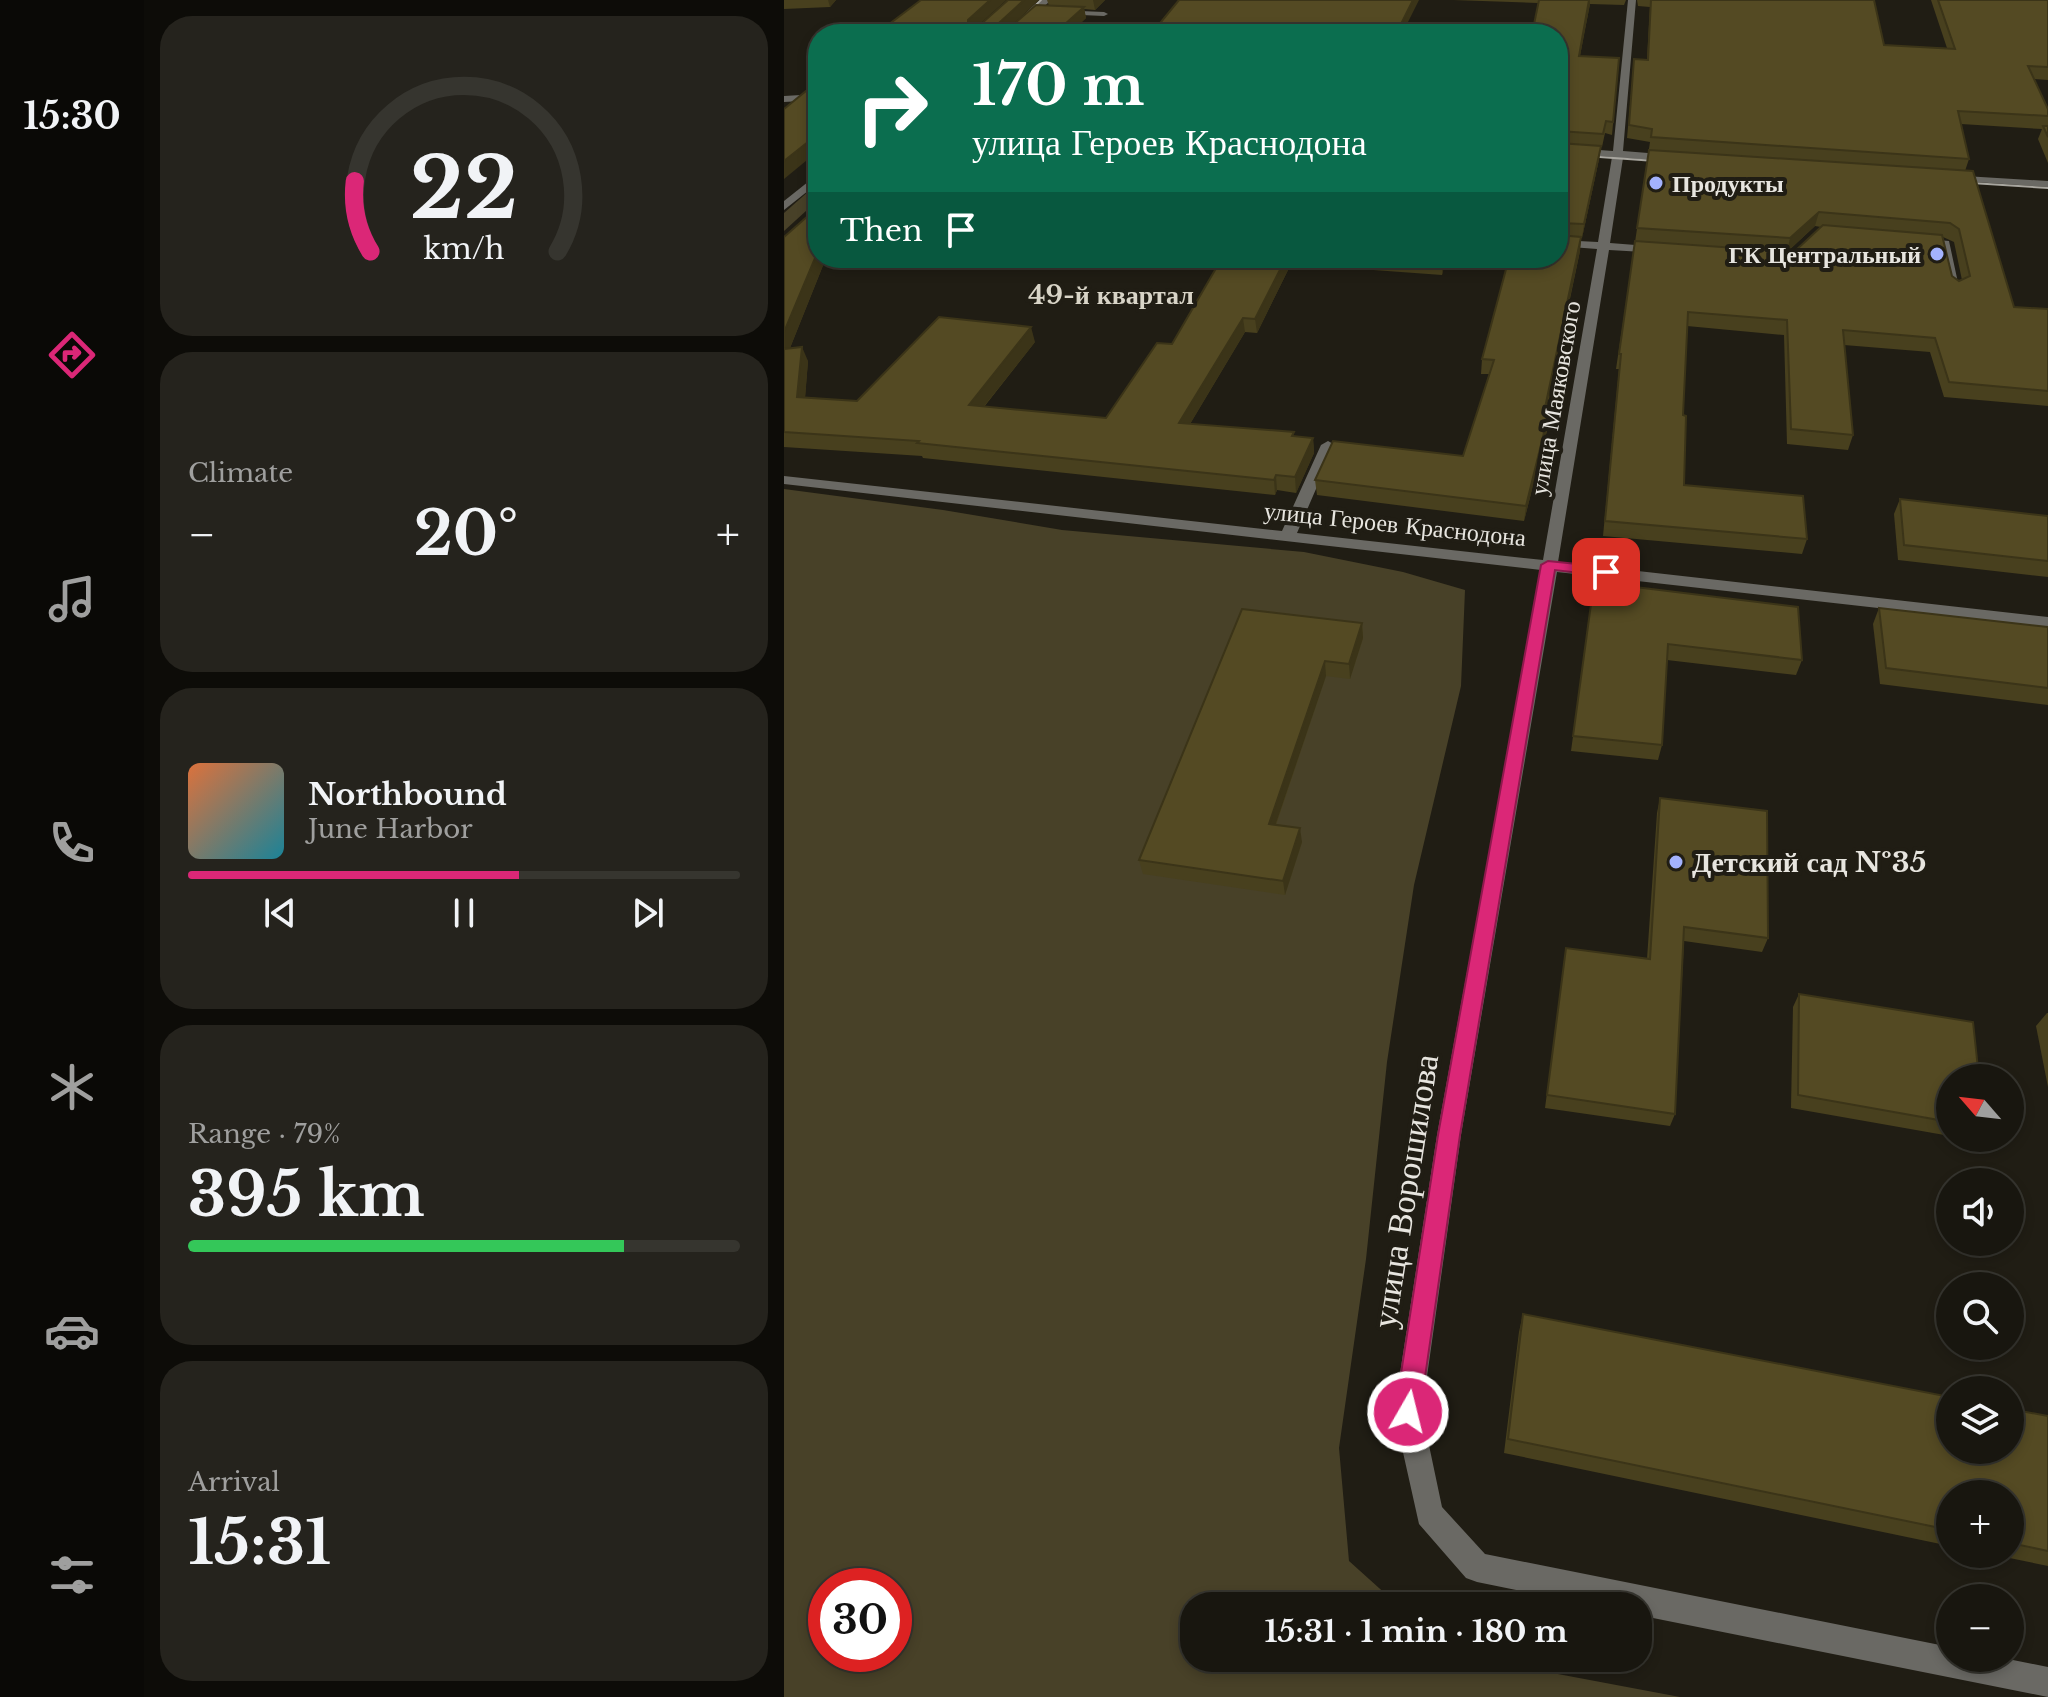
<!DOCTYPE html>
<meta charset="utf-8">
<style>
:root{--surface:#18160f;--page:#25231d;--text:#f1f3f6;--muted:#9f9f9e;--line:#36352f;--accent:#db2777}
body{margin:0;font-family:"Libre Baskerville",serif;background:var(--page);color:var(--text);height:100vh;display:flex;flex-direction:column;font-size:30px;white-space:nowrap}
*{box-sizing:border-box;margin:0}
p{font-size:26px;color:var(--muted)}
.icon{flex:none;width:44px;height:44px;fill:none;stroke:currentColor;stroke-width:2;stroke-linecap:round;stroke-linejoin:round}
.map{position:relative;flex:1;overflow:hidden}
.drawer{display:flex;flex-direction:column;gap:16px;padding:16px;background:#0d0c08;width:640px}
.drawer>*{flex:none}
.banner{position:absolute;left:24px;top:24px;width:760px;height:244px;border-radius:32px;box-shadow:0 4px 12px #0003,0 0 0 2px var(--line);background:#0b6e4f;color:#fff;overflow:hidden}
.needle{width:52px;rotate:298deg}
.fabs{position:absolute;left:1152px;top:1064px;display:grid;gap:16px}
.fabs a{display:grid;place-items:center;width:88px;height:88px;border-radius:50%;background:var(--surface);box-shadow:0 4px 12px #0003,0 0 0 2px var(--line);font-size:40px}
.speed{position:absolute;left:24px;top:1568px;display:flex;gap:16px;font-size:40px;font-weight:700;text-align:center}
.speed>*{display:grid;place-content:center;width:104px;height:104px;border-radius:50%;background:var(--surface);box-shadow:0 4px 12px #0003,0 0 0 2px var(--line);line-height:1}
.speed .limit{border:12px solid #d22;background:#fff;color:#111}
.pin{position:absolute;display:grid;place-items:center;width:68px;height:68px;color:#fff;margin:-34px;border-radius:16px;box-shadow:0 4px 12px #0006}
.me{position:absolute;width:88px;margin:-44px;rotate:8deg;stroke-linejoin:round;filter:drop-shadow(0 0 6px #0008)}
.turn{display:flex;align-items:center;gap:28px;height:168px;padding:0 32px;font-size:36px}
.turn .icon{width:104px;height:104px;stroke-width:2.5}
.turn b{display:block;font-size:56px;line-height:68px}
.then{display:flex;align-items:center;height:76px;padding:0 32px;background:#0003;gap:16px;font-size:30px}
.big{font-size:60px;font-weight:700;line-height:1.1}
.drawer .card{flex:1;display:flex;flex-direction:column;justify-content:center;gap:12px;min-width:0;padding:0 28px;border-radius:32px;background:var(--page)}
.drawer .dial{align-items:center;gap:0}
.dial svg{height:208px;overflow:visible;fill:none;stroke:var(--line);stroke-width:7;stroke-linecap:round;text-anchor:middle}
.dial text{fill:var(--text);stroke:none}
.song{display:flex;align-items:center;gap:24px}
.cover{width:96px;height:96px;border-radius:12px;background:linear-gradient(135deg,hsl(20 70% 55%),hsl(190 70% 35%))}
.played{height:8px;border-radius:4px;background:linear-gradient(90deg,var(--accent) 60%,var(--line) 60%)}
.keys{display:flex;justify-content:space-around;direction:ltr}
.heat{display:flex;justify-content:space-between;align-items:center;font-size:44px;direction:ltr}
.charge{height:12px;border-radius:6px;background:linear-gradient(90deg,#34c759 79%,var(--line) 0)}
.trip{position:absolute;left:396px;top:1592px;width:472px;height:80px;border-radius:32px;background:var(--surface);box-shadow:0 4px 12px #0003,0 0 0 2px var(--line);font-weight:700;line-height:80px;text-align:center}
main{display:flex;flex:1;min-height:0}
.menu{display:flex;flex-direction:column;width:144px;justify-content:space-around;align-items:center;background:#0a0906;color:var(--muted)}
.menu .icon{width:56px;height:56px}
.menu .active{color:var(--accent)}
.menu b{font-size:36px;color:var(--text)}
.map>svg:first-child{display:block}
.green{fill:#484128;fill-rule:evenodd}
.lines{fill:none;stroke-linecap:round;stroke-linejoin:round}
.minor{fill:#6a6964;fill-rule:evenodd}
.tram{stroke:#a8a69f;stroke-width:2}
.wall{fill:#48401e;fill-rule:evenodd}
.shaded-wall{fill:#3b3418}
.building{fill:#544a23;stroke:#3b3418;stroke-width:2}
.route{fill:#db2777;stroke:#8e194d;stroke-width:2}
.poi-dot{fill:#a3b2fd;stroke:#201d14;stroke-width:3}
.labels{text-anchor:middle;dominant-baseline:central;stroke-width:8;stroke-linejoin:round;paint-order:stroke}
.far-poi-label{font-size:24px;font-weight:bold;fill:#e7e5df;stroke:#201d14;text-anchor:start}
.far-street-label{font-size:24px;fill:#e7e5df;stroke:#201d14}
.far-neighbourhood-label{font-size:26px;font-weight:bold;fill:#d8d4c7;stroke:#201d14}
.poi-label{font-size:28px;font-weight:bold;fill:#e7e5df;stroke:#201d14;text-anchor:start}
.near-street-label{font-size:34px;fill:#e7e5df;stroke:#201d14}
</style>
<main>
<nav class="menu">
<b>15:30</b>
<svg class="icon active" aria-label="directions" viewBox="0 0 24 24"><path d="M12 3l9 9-9 9-9-9zM9 14v-3h6M13 9l2 2-2 2"/></svg>
<svg class="icon" aria-label="music" viewBox="0 0 24 24"><path d="M9 18V5l10-2v13"/><circle cx="6" cy="18" r="3"/><circle cx="16" cy="16" r="3"/></svg>
<svg class="icon" aria-label="phone" viewBox="0 0 24 24"><path d="M5 4h4l2 5-3 2q2 4 5 5l2-3 5 2v4C11 20 4 13 5 4z"/></svg>
<svg class="icon" aria-label="climate" viewBox="0 0 24 24"><path d="M12 3v18M4 7l16 10M4 17L20 7"/></svg>
<svg class="icon" aria-label="car" viewBox="0 0 24 24"><path d="M5 17H2v-5l4-1 3-4h7l3 4 3 1v5h-3M9 17h6M6 11h13"/><circle cx="7" cy="17" r="2"/><circle cx="17" cy="17" r="2"/></svg>
<svg class="icon" aria-label="filters" viewBox="0 0 24 24"><path d="M4 7h16M4 17h16"/><circle cx="9" cy="7" r="2"/><circle cx="15" cy="17" r="2"/></svg>
</nav>
<section class="drawer">
<div class="card dial"><svg viewBox="0 0 100 80">
<path d="M14 69A42 42 0 1 1 86 69"/>
<path d="M14 69A42 42 0 0 1 8 42" stroke="#db2777"/>
<text x="50" y="56" font-size="32" font-weight="700">22</text>
<text x="50" y="72" font-size="11">km/h</text>
</svg></div>
<div class="card"><p>Climate</p>
<div class="heat"><a>−</a><b class="big">20°</b><a>+</a></div>
</div>
<div class="card">
<div class="song"><i class="cover"></i><div><b>Northbound</b><p>June Harbor</p></div></div>
<div class="played"></div>
<div class="keys"><svg class="icon" aria-label="previous" viewBox="0 0 24 24"><path d="M18 5L8 12l10 7zM5 5v14"/></svg><svg class="icon" aria-label="pause" viewBox="0 0 24 24"><path d="M8 5v14M16 5v14"/></svg><svg class="icon" aria-label="next" viewBox="0 0 24 24"><path d="M6 5l10 7-10 7zM19 5v14"/></svg></div>
</div>
<div class="card"><p>Range · 79%</p><b class="big">395 km</b><div class="charge"></div></div>
<div class="card"><p>Arrival</p><b class="big">15:31</b></div>
</section>
<div class="map">
<svg width="1264" height="1697" viewBox="0 0 1264 1697">
<rect width="100%" height="100%" fill="#201d14"/>
<!-- green -->
<g class="green">
<polygon points="34,183 34,200 0,231 0,213"/>
<path d="M 0,489 L 159,510 L 278,530 L 520,552 L 619,572 L 681,590 L 677,686 L 630,885 L 603,1062 L 582,1259 L 555,1448 L 565,1561 L 615,1606 L 410,1606 L 410,1658 L 712,1658 L 742,1668 L 896,1697 L 0,1697 ZM 42,1586 L 110,1586 L 110,1654 L 42,1654 Z"/>
</g>
<g class="lines">
<!-- minor -->
<g class="minor">
<polygon points="258,0 267,0 231,34 222,34"/>
<polygon points="844,0 852,0 839,151 889,155 894,158 889,161 839,158 826,243 877,247 883,250 877,253 825,250 774,562 1264,617 1264,627 773,572 677,1135 638,1412 658,1507 701,1554 1166,1647 1166,1658 1219,1658 1264,1667 1264,1697 854,1615 854,1606 810,1606 693,1582 682,1578 635,1524 610,1412 653,1135 757,570 0,484 0,476 498,531 537,445 544,441 551,445 513,533 759,560 813,249 774,246 774,240 814,242 828,157 774,153 774,147 829,151"/>
<polygon points="272,10 320,12 324,14 320,16 275,14"/>
<polygon points="34,94 34,100 0,102 0,96"/>
<polygon points="34,174 34,183 0,210 0,201"/>
<polygon points="1164,175 1264,181 1264,187 1160,180 1160,176"/>
<polygon points="1132,238 1165,241 1176,292 1166,289 1156,246 1128,243 1128,239"/>
</g>
<!-- tram -->
<g class="tram">
<polyline points="221,34 257,0"/>
<polyline points="774,154 885,162"/>
<polyline points="1172,182 1264,188"/>
</g>
</g>
<!-- wall -->
<g class="wall">
<polygon points="0,0 52,0 46,7 0,9"/>
<polygon points="222,0 195,24 229,25 265,6 263,0 321,0 311,10 300,9 302,18 285,34 92,34"/>
<polygon points="669,0 842,0 840,5 806,4 796,56 835,58 828,135 821,133 818,147 817,147 815,159 798,238 797,238 796,251 764,404 766,419 740,521 533,495 531,480 679,456 705,374 697,374 698,359 774,258 754,3"/>
<path d="M 853,0 L 1090,0 L 1100,45 L 1163,48 L 1147,0 L 1264,0 L 1264,80 L 1250,79 L 1264,109 L 1264,163 L 1254,139 L 1258,129 L 1177,124 L 1185,159 L 1181,171 L 1230,307 L 1264,309 L 1264,406 L 1160,397 L 1146,352 L 1060,345 L 1069,435 L 1064,450 L 1003,444 L 1000,335 L 903,326 L 899,415 L 900,485 L 1023,539 L 1018,554 L 819,536 L 835,369 L 832,369 L 866,142 L 843,138 L 849,71 L 863,59 L 866,7 L 854,6 ZM 1031,226 L 1037,227 L 1010,252 L 1003,252 ZM 1159,237 L 1170,242 L 1178,280 L 1175,281 L 1168,276 Z"/>
<polygon points="0,237 34,258 60,258 54,264 40,263 6,348 24,361 21,397 73,401 251,342 200,407 322,418 388,344 437,259 424,258 662,258 658,275 507,264 473,333 461,332 406,424 529,438 530,453 512,493 493,490 491,495 139,458 138,456 0,447"/>
<polygon points="1116,499 1264,516 1264,577 1114,560 1110,514"/>
<polygon points="810,582 1018,660 1012,675 883,660 878,745 874,760 787,751"/>
<polygon points="1095,608 1264,627 1264,705 1096,684 1089,624"/>
<polygon points="458,609 578,623 579,638 566,679 542,676 492,825 518,842 501,895 359,874 355,860"/>
<polygon points="876,798 984,938 978,952 900,941 891,1114 886,1126 761,1108 782,948 863,959 873,813"/>
<polygon points="1015,994 1166,1078 1166,1136 1007,1108 1009,1007"/>
<polygon points="1263,1013 1264,1013 1264,1087 1252,1026"/>
<polygon points="739,1314 1264,1416 1264,1566 1206,1554 1226,1554 1226,1494 1166,1494 1166,1546 720,1453 735,1332"/>
</g>
<!-- shaded-wall -->
<g class="shaded-wall">
<polygon points="44,0 52,0 46,7"/>
<polygon points="206,0 222,0 187,32 184,24 184,20"/>
<polygon points="240,0 255,0 219,34 216,22"/>
<polygon points="309,0 321,0 311,10"/>
<polygon points="629,0 635,0 618,34 612,34"/>
<polygon points="805,0 806,4 793,68 795,56"/>
<polygon points="300,7 302,18 285,34 270,34"/>
<polygon points="34,134 34,151 0,179 0,161"/>
<polygon points="817,146 815,159 798,238 800,224"/>
<polygon points="1035,212 1031,226 1003,252 1006,238"/>
<polygon points="797,237 796,251 760,418 762,403"/>
<polygon points="34,251 34,258 38,258 40,263 0,363 0,332"/>
<polygon points="51,258 60,258 54,264"/>
<polygon points="502,258 506,258 507,264 473,333 471,319"/>
<polygon points="658,258 662,258 658,275"/>
<polygon points="459,318 461,332 397,439 395,423"/>
<polygon points="247,327 251,342 189,420 185,405"/>
<polygon points="18,347 24,361 20,412 13,397"/>
<polygon points="767,404 766,419 740,521 742,506"/>
<polygon points="529,438 530,453 512,493 511,477"/>
<polygon points="492,475 493,490 491,495 490,480"/>
<polygon points="578,623 579,638 566,679 565,664"/>
<polygon points="541,661 542,676 487,838 485,824"/>
<polygon points="516,828 518,842 501,895 499,881"/>
</g>
<!-- building -->
<g class="building">
<polygon points="137,0 206,0 184,20 184,24 197,24 224,0 240,0 216,22 219,25 230,24 252,5 300,7 270,34 92,34"/>
<polygon points="395,0 629,0 612,34 367,34"/>
<polygon points="755,0 805,0 795,56 835,58 829,122 822,121 819,134 775,131 774,132 774,34 748,34"/>
<polygon points="867,0 1090,0 1100,45 1171,49 1154,0 1264,0 1264,67 1244,66 1264,109 1264,116 1174,111 1185,159 867,137 868,129 845,125 850,59 864,60"/>
<polygon points="34,81 34,134 0,161 0,109 22,91 32,89 33,82"/>
<polygon points="1259,126 1264,126 1264,137"/>
<polygon points="774,140 775,143 817,146 800,224 775,223 774,224"/>
<polygon points="865,150 1189,171 1230,307 1264,309 1264,391 1165,382 1151,338 1059,330 1069,435 1007,429 1003,320 904,312 899,415 902,416 900,485 1019,496 1023,539 821,521 837,354 835,354 851,241 1010,252 1039,225 1158,235 1168,276 1175,281 1186,276 1175,229 1166,223 1035,212 1006,238 853,228"/>
<polygon points="34,207 34,251 0,332 0,237"/>
<polygon points="774,232 775,235 797,237 762,403 767,404 742,506 531,480 549,441 679,456 710,360 698,359 725,258 774,258"/>
<polygon points="438,258 502,258 471,319 459,318 395,423 510,432 508,436 529,438 511,477 492,475 490,480 133,443 135,441 0,432 0,349 18,347 13,397 73,401 155,317 247,327 185,405 322,418 373,343 388,344"/>
<polygon points="623,258 658,258 658,260"/>
<polygon points="1116,499 1264,516 1264,561 1120,545"/>
<polygon points="810,582 1014,607 1018,660 884,644 878,745 789,736"/>
<polygon points="1095,608 1264,627 1264,688 1102,668"/>
<polygon points="458,609 578,623 565,664 541,661 485,824 516,828 499,881 355,860"/>
<polygon points="876,798 983,811 984,938 900,927 891,1114 763,1095 782,948 866,959"/>
<polygon points="1015,994 1189,1022 1195,1078 1166,1078 1166,1122 1014,1095"/>
<polygon points="739,1314 1166,1397 1166,1450 1226,1450 1226,1409 1264,1416 1264,1551 1226,1543 1226,1494 1166,1494 1166,1530 724,1439"/>
</g>
<!-- route -->
<polygon class="route" points="764,561 822,567 830,572 822,576 771,570 676,1135 636,1412 633,1421 624,1424 615,1421 611,1412 654,1135 757,565"/>
<!-- markers -->
<g class="poi-dot">
<circle cx="872" cy="183" r="8"/>
<circle cx="1153" cy="254" r="8"/>
<circle cx="892" cy="862" r="8"/>
</g>
<g class="labels">
<!-- far-poi labels -->
<g class="far-poi-label">
<text x="888" y="183">Продукты</text>
<text x="1137" y="254" text-anchor="end">ГК Центральный</text>
</g>
<!-- far-street labels -->
<g class="far-street-label">
<text transform="translate(771 398) rotate(-80)">улица Маяковского</text>
<text transform="translate(611 524) rotate(6)">улица Героев Краснодона</text>
</g>
<!-- far-neighbourhood labels -->
<g class="far-neighbourhood-label">
<text x="327" y="295">49-й квартал</text>
</g>
<!-- poi labels -->
<g class="poi-label">
<text x="908" y="862">Детский сад №35</text>
</g>
<!-- near-street labels -->
<g class="near-street-label">
<text transform="translate(621 1191) rotate(-81)">улица Ворошилова</text>
</g>
</g>
</svg>
<div class="fabs">
<a><svg class="needle" viewBox="-14 -14 28 28"><path d="M0-13l5 13h-10z" fill="#e53935"/><path d="M0 13l5-13h-10z" fill="#9f9f9e"/></svg></a>
<a><svg class="icon" aria-label="sound" viewBox="0 0 24 24"><path d="M4 9h4l5-4v14l-5-4H4zM17 9q2 3 0 6"/></svg></a>
<a><svg class="icon" aria-label="search" viewBox="0 0 24 24"><circle cx="10" cy="10" r="6"/><path d="M15 15l6 6"/></svg></a>
<a><svg class="icon" aria-label="layers" viewBox="0 0 24 24"><path d="M12 4l9 5-9 5-9-5zM3 14l9 5 9-5"/></svg></a>
<a>+</a>
<a>−</a>
</div>
<div class="speed"><div class="limit">30</div></div>
<div class="pin" style="left:822px;top:572px;background:#d93025"><svg class="icon" aria-label="arrive" viewBox="0 0 24 24"><path d="M6 21V4h12l-3 4 3 4H6"/></svg></div>
<svg class="me" style="left:624px;top:1412px" viewBox="-20 -20 40 40"><circle r="17" fill="#db2777" stroke="#fff" stroke-width="3"/><path d="M0-11L8 9 0 5-8 9z" fill="#fff"/></svg>
<div class="trip">15:31 · 1 min · 180 m</div>
<div class="banner">
<div class="turn"><svg class="icon" aria-label="right" viewBox="0 0 24 24"><path d="M7 20v-9h11M14 6l5 5-5 5"/></svg><div><b>170 m</b>улица Героев Краснодона</div></div>
<div class="then">Then<svg class="icon" aria-label="arrive" viewBox="0 0 24 24"><path d="M6 21V4h12l-3 4 3 4H6"/></svg></div>
</div>
</div>
</main>
